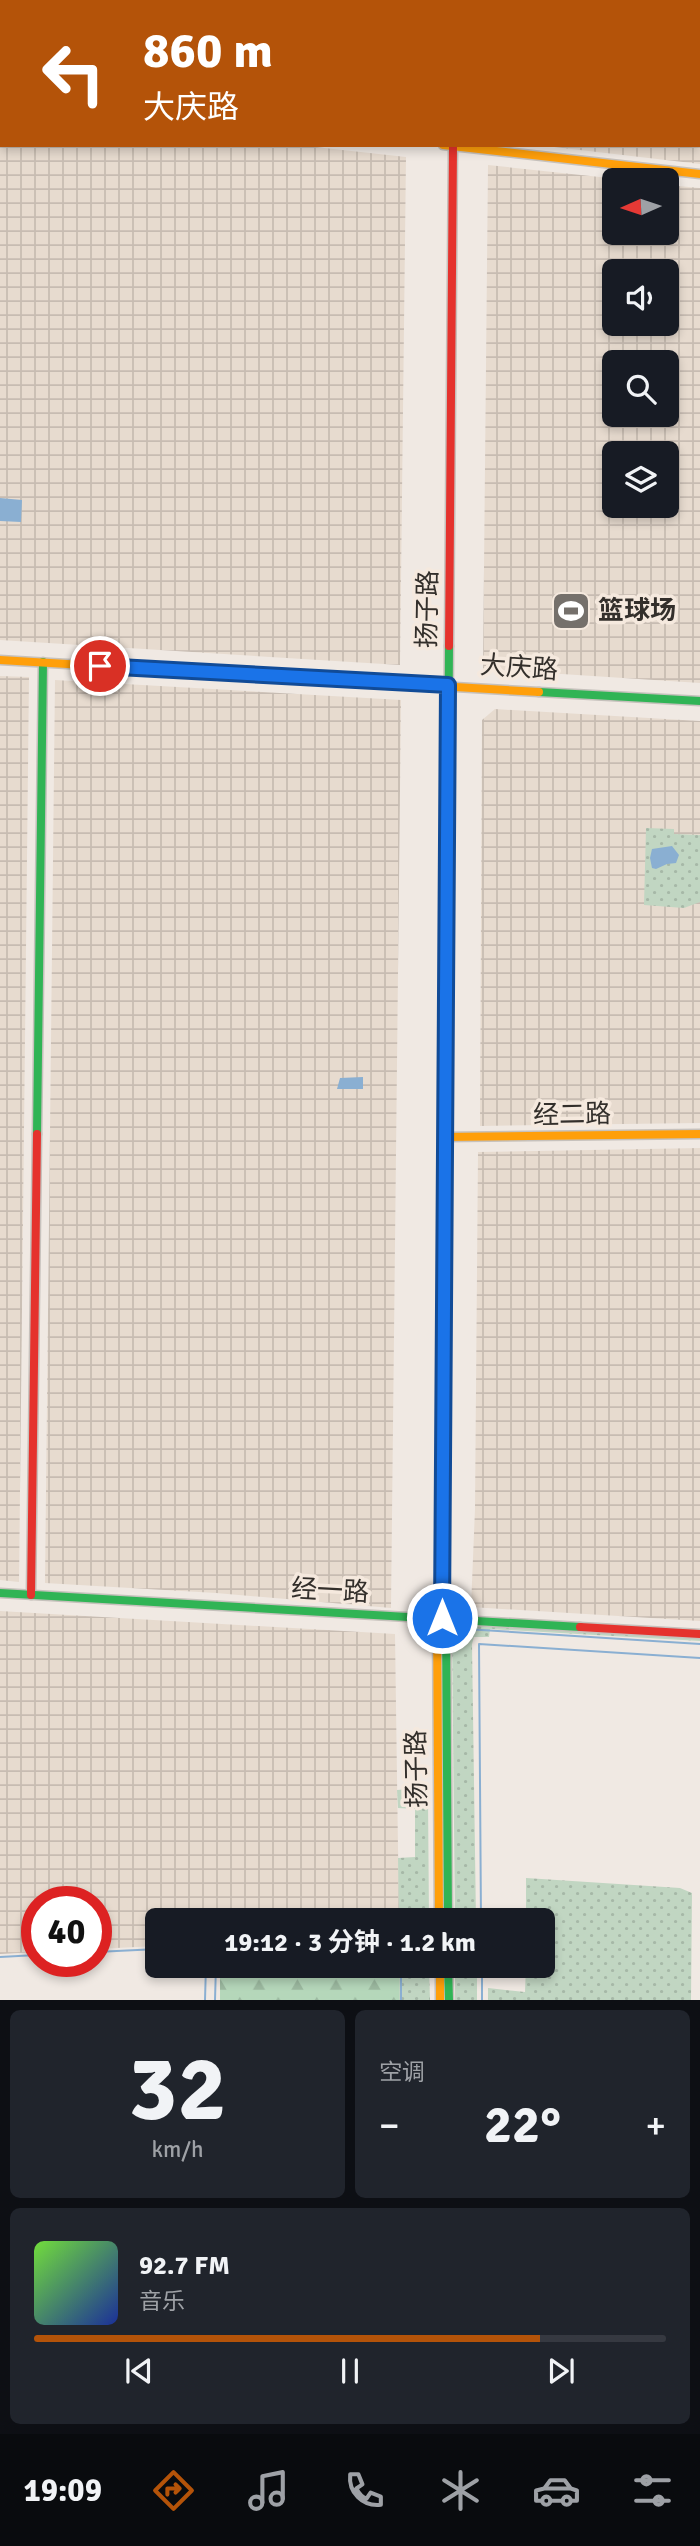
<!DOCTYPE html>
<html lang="zh">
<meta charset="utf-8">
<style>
:root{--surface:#171b24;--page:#20242c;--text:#f1f3f6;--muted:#9ea1a6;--line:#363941;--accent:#b45309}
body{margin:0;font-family:Signika,"Noto Sans SC",sans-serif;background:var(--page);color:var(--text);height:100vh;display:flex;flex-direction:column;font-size:26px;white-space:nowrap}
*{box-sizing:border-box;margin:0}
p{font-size:23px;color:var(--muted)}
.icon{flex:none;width:38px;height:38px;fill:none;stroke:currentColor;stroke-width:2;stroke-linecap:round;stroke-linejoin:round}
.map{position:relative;height:2000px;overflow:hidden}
.drawer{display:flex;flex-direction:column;gap:10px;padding:10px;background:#0d0f14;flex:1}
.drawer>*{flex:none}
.hud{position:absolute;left:0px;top:0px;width:700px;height:147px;box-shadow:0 4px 10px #0003;background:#b45309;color:#fff;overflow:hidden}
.needle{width:46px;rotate:267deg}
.buttons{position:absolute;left:602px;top:168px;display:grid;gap:14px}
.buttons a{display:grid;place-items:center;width:77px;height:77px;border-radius:10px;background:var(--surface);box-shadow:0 4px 10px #0003;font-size:35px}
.speed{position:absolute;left:21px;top:1886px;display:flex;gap:14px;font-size:35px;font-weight:700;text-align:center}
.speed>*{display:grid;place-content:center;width:91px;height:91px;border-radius:50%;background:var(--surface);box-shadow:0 4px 10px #0003;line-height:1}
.speed .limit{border:10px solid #d22;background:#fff;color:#111}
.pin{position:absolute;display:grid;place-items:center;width:60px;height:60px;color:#fff;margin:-30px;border:4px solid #fff;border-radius:50%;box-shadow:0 2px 7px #0007}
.me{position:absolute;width:77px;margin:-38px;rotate:0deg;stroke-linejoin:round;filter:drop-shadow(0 0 5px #0008)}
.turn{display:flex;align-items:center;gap:24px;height:147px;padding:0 28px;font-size:32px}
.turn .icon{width:91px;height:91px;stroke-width:2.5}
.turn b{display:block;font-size:49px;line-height:60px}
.big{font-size:52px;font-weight:700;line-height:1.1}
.drawer .card{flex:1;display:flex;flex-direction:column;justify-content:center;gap:10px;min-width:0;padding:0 24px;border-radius:10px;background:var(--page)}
.drawer .dial{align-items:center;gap:0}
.dial b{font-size:91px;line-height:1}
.song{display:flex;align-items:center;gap:21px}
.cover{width:84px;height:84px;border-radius:10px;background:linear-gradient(135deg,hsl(100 70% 55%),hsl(230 70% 35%))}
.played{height:7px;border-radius:4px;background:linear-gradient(90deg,var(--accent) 80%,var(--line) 80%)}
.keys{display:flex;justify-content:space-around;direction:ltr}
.heat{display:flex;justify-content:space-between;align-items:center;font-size:38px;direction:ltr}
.drawer .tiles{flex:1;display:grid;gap:10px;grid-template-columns:1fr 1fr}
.card:last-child{grid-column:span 2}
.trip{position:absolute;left:145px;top:1908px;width:410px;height:70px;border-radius:10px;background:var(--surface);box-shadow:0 4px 10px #0003;font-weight:700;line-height:70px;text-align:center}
.tabs{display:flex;height:112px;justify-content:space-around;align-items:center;background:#090b0e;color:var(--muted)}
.tabs .icon{width:49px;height:49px}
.tabs .on{color:var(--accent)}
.tabs b{font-size:32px;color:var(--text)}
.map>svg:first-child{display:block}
.industrial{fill:url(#industrial-grid);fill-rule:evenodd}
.forest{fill:url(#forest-firs)}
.garden{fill:url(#garden-dots)}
.pitch{fill:#c1d6c2}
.water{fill:#8aafd2}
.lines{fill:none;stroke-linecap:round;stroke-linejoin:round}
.stream{stroke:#8aafd2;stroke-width:2}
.fast-casing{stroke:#c6c1bc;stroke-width:11}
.slow-casing{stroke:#c6c1bc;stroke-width:11}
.jam-casing{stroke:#c6c1bc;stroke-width:11}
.fast{stroke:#30b455;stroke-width:8}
.slow{stroke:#ff9f0a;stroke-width:8}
.jam{stroke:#e5322d;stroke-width:8}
.route-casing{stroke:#114b97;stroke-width:18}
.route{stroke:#1a73e8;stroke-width:12}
.labels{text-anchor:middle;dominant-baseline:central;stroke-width:7;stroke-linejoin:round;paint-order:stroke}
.street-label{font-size:26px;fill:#332f2b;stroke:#f5e9de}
.poi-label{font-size:26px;font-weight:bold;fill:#332f2b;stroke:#f5e9de;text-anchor:start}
</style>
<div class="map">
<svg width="700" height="2000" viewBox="0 0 700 2000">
<defs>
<pattern id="industrial-grid" width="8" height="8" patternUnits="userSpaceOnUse" patternTransform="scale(1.75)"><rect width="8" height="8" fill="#e7dbcf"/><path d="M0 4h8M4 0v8" fill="none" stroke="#c7bcb2"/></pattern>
<pattern id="forest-firs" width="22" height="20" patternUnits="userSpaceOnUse" patternTransform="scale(1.75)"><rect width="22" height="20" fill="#b5d7ba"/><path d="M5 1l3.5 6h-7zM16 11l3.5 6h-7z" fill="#9cb9a0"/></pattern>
<pattern id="garden-dots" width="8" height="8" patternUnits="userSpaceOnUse" patternTransform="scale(1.75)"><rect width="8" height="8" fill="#c1d6c2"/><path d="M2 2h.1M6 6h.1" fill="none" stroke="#a6b8a7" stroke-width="1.8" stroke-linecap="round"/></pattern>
</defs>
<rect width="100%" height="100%" fill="#f0e9e3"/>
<!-- industrial -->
<g class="industrial">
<polygon points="0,0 408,0 2,2 2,86"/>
<polygon points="491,0 700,0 700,164 537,145 698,145 698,2"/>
<polygon points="0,113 2,145 297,145 406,157 400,665 0,640"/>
<path d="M 488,165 L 628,180 L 614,180 L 614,233 L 667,233 L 667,185 L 700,188 L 700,683 L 483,669 ZM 614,271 L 667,271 L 667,324 L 614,324 ZM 614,362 L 667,362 L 667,415 L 614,415 ZM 614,453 L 667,453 L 667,506 L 614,506 Z"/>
<polygon points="0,676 29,677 19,1582 0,1580"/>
<polygon points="55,680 401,700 391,1608 216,1593 45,1583"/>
<polygon points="495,709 700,721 700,1123 480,1126 482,720"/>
<polygon points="700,1148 700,1621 471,1607 475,1509 478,1152"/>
<polygon points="0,1611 395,1634 399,1920 158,1920 157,1946 96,1949 96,1902 37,1902 37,1952 0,1954"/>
</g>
<!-- forest -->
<rect class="forest" x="220" y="1965" width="179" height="35"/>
<!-- garden -->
<g class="garden">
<polygon points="646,828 674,829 674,834 700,835 700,902 684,908 644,905"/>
<polygon points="460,1624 700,1638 700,1641 490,1629 489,1637 474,1637 472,1644 476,1920 455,1920 452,1633 453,1628"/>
<polygon points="410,1789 425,1794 428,1798 429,1920 399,1920 398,1858 415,1857 415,1809 398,1808 397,1790"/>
<polygon points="526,1878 680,1888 692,1893 691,2000 488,2000 488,1988 525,1992 526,1965 542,1965 542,1920 526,1920"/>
<polygon points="399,1965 429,1965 430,2000 399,2000"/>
<rect x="455" y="1965" width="22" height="35"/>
</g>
<!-- pitch -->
<polygon class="pitch" points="560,594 582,594 581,628 560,628"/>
<!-- water -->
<g class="water">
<polygon points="0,498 22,500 21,522 0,521"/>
<polygon points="672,846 679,855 676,863 667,864 656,869 652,868 650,858 652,849"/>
<polygon points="363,1077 363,1089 337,1089 340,1078"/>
</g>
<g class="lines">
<!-- stream -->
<g class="stream">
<polyline points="465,1629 700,1644"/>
<polyline points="481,1920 479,1644 700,1658"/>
<polyline points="96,1952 158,1949"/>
<polyline points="0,1957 37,1955"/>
<polyline points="401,1965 401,2000"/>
<polyline points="482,1965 482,2000"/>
<polyline points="205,2000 206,1965"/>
<polyline points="215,2000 216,1965"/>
</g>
<defs>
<g id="fast">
<polyline points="455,2 456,0"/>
<polyline points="539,692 700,701"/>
<polyline points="37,1134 43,662"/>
<polyline points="444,1353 449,646"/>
<polyline points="0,1593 580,1627"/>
<polyline points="446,1619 448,1920"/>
<polyline points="448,1965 449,2000"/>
</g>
<g id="slow">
<polyline points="443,145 700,174"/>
<polyline points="0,660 539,692"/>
<polyline points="444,1137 700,1134"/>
<polyline points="437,1618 439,1920"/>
<polyline points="440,1965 440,2000"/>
</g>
<g id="jam">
<polyline points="0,99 2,99"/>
<polyline points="449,646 453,145"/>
<polyline points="31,1595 37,1134"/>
<polyline points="442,1618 444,1353"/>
<polyline points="580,1627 700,1634"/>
</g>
</defs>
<!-- fast casing -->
<use href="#fast" class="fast-casing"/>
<!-- slow casing -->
<use href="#slow" class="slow-casing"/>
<!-- jam casing -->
<use href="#jam" class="jam-casing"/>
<!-- fast -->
<use href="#fast" class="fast"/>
<!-- slow -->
<use href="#slow" class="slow"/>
<!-- jam -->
<use href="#jam" class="jam"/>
</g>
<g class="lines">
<defs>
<polyline id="route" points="100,666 448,685 442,1618"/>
</defs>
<!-- route casing -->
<use href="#route" class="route-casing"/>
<!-- route -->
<use href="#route" class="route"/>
</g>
<!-- icons -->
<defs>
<symbol id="stadium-square" viewBox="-11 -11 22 22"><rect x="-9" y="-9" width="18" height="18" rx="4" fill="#75706b" stroke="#f5e9de"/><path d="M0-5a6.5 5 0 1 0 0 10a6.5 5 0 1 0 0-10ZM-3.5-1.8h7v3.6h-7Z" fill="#fff"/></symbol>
</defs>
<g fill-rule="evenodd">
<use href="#stadium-square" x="549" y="589" width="44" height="44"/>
</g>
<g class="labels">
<!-- street labels -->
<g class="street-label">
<text transform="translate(428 609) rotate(-89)">扬子路</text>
<text transform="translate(519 668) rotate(4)">大庆路</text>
<text transform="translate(572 1115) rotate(-1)">经二路</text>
<text transform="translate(330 1591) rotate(3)">经一路</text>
<text transform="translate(417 1769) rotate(-91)">扬子路</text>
</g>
<!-- poi labels -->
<g class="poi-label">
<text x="598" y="611">篮球场</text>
</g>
</g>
</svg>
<div class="buttons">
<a><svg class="needle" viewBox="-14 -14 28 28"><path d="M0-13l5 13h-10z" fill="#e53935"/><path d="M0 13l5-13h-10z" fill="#9ea1a6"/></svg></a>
<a><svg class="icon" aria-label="sound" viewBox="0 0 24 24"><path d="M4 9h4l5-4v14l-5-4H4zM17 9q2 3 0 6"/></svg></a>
<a><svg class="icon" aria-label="search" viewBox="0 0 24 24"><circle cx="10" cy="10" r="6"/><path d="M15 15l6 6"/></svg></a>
<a><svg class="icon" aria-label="layers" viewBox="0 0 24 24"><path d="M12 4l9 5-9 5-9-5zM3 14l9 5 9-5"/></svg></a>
</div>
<div class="speed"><div class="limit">40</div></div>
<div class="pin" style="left:100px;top:666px;background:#d93025"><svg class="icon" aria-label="arrive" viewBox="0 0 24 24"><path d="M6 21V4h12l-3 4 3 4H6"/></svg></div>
<svg class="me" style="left:442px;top:1618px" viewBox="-20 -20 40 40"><circle r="17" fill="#1a73e8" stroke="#fff" stroke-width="3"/><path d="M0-11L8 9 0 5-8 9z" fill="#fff"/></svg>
<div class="trip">19:12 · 3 分钟 · 1.2 km</div>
<div class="hud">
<div class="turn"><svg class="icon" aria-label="left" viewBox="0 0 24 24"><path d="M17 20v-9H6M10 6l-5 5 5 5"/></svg><div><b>860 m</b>大庆路</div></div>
</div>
</div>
<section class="drawer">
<div class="tiles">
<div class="card dial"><b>32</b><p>km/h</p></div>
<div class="card"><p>空调</p>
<div class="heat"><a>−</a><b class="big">22°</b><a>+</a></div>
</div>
<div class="card">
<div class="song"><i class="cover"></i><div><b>92.7 FM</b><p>音乐</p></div></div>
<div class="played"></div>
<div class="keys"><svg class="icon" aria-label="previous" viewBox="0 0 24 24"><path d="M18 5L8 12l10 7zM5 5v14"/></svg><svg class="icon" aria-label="pause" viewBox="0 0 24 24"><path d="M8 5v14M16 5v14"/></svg><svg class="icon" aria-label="next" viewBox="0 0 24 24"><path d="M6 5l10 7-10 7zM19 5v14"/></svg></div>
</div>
</div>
</section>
<nav class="tabs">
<b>19:09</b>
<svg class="icon on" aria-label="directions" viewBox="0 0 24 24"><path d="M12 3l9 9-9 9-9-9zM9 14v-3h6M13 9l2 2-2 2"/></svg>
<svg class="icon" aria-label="music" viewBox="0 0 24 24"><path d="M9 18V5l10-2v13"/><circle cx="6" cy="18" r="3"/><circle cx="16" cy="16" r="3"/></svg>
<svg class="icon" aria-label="phone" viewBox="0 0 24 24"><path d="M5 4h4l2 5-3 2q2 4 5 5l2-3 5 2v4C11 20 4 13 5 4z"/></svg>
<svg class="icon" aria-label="climate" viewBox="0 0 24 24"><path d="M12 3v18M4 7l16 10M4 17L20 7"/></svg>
<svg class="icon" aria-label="car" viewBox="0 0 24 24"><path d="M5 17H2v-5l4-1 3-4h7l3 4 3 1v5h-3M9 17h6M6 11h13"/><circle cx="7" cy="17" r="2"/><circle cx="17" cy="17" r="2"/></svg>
<svg class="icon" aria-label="filters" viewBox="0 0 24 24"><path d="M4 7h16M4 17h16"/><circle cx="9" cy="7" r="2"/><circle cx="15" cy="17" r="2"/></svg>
</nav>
